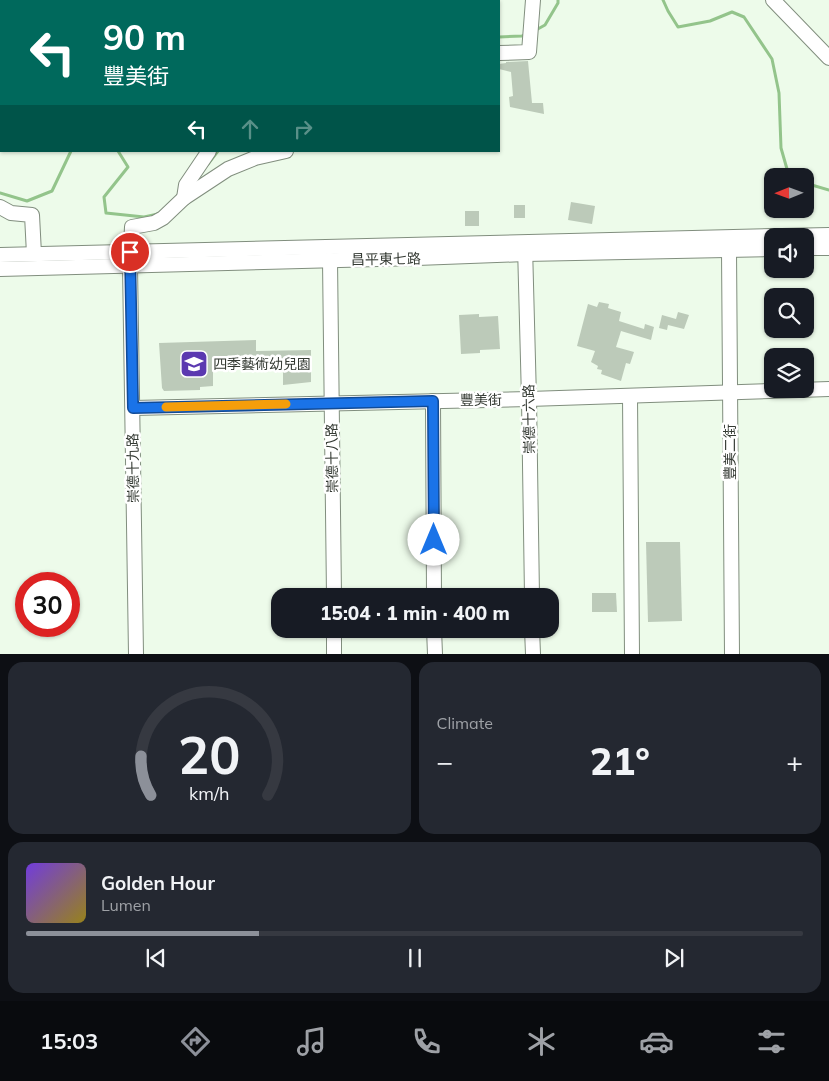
<!DOCTYPE html>
<meta charset="utf-8">
<style>
:root{--surface:#171b24;--page:#242831;--text:#f1f3f6;--muted:#9ea1a6;--line:#363941;--accent:#8c9099}
body{margin:0;font-family:Mulish,"Noto Sans TC",sans-serif;background:var(--page);color:var(--text);height:100vh;display:flex;flex-direction:column;font-size:19px;white-space:nowrap}
*{box-sizing:border-box;margin:0}
p{font-size:16px;color:var(--muted)}
.icon{flex:none;width:28px;height:28px;fill:none;stroke:currentColor;stroke-width:2;stroke-linecap:round;stroke-linejoin:round}
.map{position:relative;height:654px;overflow:hidden}
.drawer{display:flex;flex-direction:column;gap:8px;padding:8px;background:#0d0f14;flex:1}
.drawer>*{flex:none}
.guide{position:absolute;left:0px;top:0px;width:500px;height:152px;box-shadow:0 1px 4px #0004;background:#00695c;color:#fff;overflow:hidden}
.needle{width:32px;rotate:269deg}
.controls{position:absolute;left:764px;top:168px;display:grid;gap:10px}
.controls a{display:grid;place-items:center;width:50px;height:50px;border-radius:10px;background:var(--surface);box-shadow:0 1px 4px #0004;font-size:25px}
.speed{position:absolute;left:15px;top:572px;display:flex;gap:10px;font-size:25px;font-weight:700;text-align:center}
.speed>*{display:grid;place-content:center;width:65px;height:65px;border-radius:50%;background:var(--surface);box-shadow:0 1px 4px #0004;line-height:1}
.speed .limit{border:8px solid #d22;background:#fff;color:#111}
.pin{position:absolute;display:grid;place-items:center;width:42px;height:42px;color:#fff;margin:-21px;border:2px solid #fff;border-radius:50%;box-shadow:0 1px 5px #0007}
.me{position:absolute;width:55px;margin:-28px;rotate:0deg;stroke-linejoin:round;filter:drop-shadow(0 0 4px #0008)}
.turn{display:flex;align-items:center;gap:18px;height:105px;padding:0 20px;font-size:22px}
.turn .icon{width:65px;height:65px;stroke-width:2.5}
.turn b{display:block;font-size:35px;line-height:42px}
.lanes{display:flex;align-items:center;height:48px;padding:0 20px;background:#0003;justify-content:center;gap:25px;direction:ltr}
.lanes .off{opacity:.35}
.big{font-size:38px;font-weight:800;line-height:1.1}
.drawer .tile{flex:1;display:flex;flex-direction:column;justify-content:center;gap:8px;min-width:0;padding:0 18px;border-radius:15px;background:var(--page)}
.drawer .dial{align-items:center;gap:0}
.dial svg{height:130px;overflow:visible;fill:none;stroke:var(--line);stroke-width:7;stroke-linecap:round;text-anchor:middle}
.dial text{fill:var(--text);stroke:none}
.song{display:flex;align-items:center;gap:15px}
.cover{width:60px;height:60px;border-radius:8px;background:linear-gradient(135deg,hsl(260 70% 55%),hsl(50 70% 35%))}
.played{height:5px;border-radius:2px;background:linear-gradient(90deg,var(--accent) 30%,var(--line) 30%)}
.keys{display:flex;justify-content:space-around;direction:ltr}
.heat{display:flex;justify-content:space-between;align-items:center;font-size:28px;direction:ltr}
.drawer .tiles{flex:1;display:grid;gap:8px;grid-template-columns:1fr 1fr}
.tile:last-child{grid-column:span 2}
.trip{position:absolute;left:271px;top:588px;width:288px;height:50px;border-radius:15px;background:var(--surface);box-shadow:0 1px 4px #0004;font-weight:800;line-height:50px;text-align:center}
.dock{display:flex;height:80px;justify-content:space-around;align-items:center;background:#090b0e;color:var(--muted)}
.dock .icon{width:35px;height:35px}
.dock .current{color:var(--accent)}
.dock b{font-size:22px;color:var(--text)}
.map>svg:first-child{display:block}
.lines{fill:none;stroke-linecap:round;stroke-linejoin:round}
.stream{stroke:#93c48b;stroke-width:3}
.building{fill:#bccab9}
.minor-casing{stroke:#818e7e;stroke-width:16}
.minor{stroke:#fff;stroke-width:14}
.route-casing{stroke:#114b97;stroke-width:12}
.route{stroke:#1a73e8;stroke-width:9}
.slow{stroke:#f59e0b;stroke-width:9}
.labels{text-anchor:middle;dominant-baseline:central;stroke-width:5;stroke-linejoin:round;paint-order:stroke}
.street-label{font-size:14px;fill:#343a33;stroke:#fff}
.poi-label{font-size:14px;fill:#343a33;stroke:#fff;text-anchor:start}
</style>
<div class="map">
<svg width="829" height="654" viewBox="0 0 829 654">
<rect width="100%" height="100%" fill="#edfbea"/>
<g class="lines">
<!-- stream -->
<g class="stream">
<polyline points="663,0 668,11 678,27 710,21 732,12 744,17 772,59 779,93 781,148 789,176"/>
<polyline points="536,30 545,25 558,3 558,0"/>
<polyline points="499,37 522,36 525,35"/>
<polyline points="118,151 128,167 104,197 106,213 144,217 158,214"/>
<polyline points="208,164 218,151"/>
<polyline points="805,183 829,190"/>
<polyline points="0,193 27,201 52,191 71,151"/>
</g>
</g>
<!-- building -->
<g class="building">
<polygon points="528,61 532,103 543,103 544,114 510,107 509,97 513,96 511,72 499,69 499,64 506,63 506,62"/>
<polygon points="571,202 595,206 592,224 568,220"/>
<rect x="514" y="205" width="11" height="13"/>
<rect x="465" y="211" width="14" height="15"/>
<polygon points="599,302 609,304 608,308 621,312 619,321 644,329 645,324 654,327 651,340 621,331 616,347 634,352 630,364 626,363 621,381 601,374 602,370 597,369 598,366 591,362 595,351 577,346 588,304 597,307"/>
<polygon points="678,312 689,315 684,329 668,325 667,330 659,328 662,315 676,319"/>
<polygon points="479,314 479,317 498,316 500,349 480,350 480,353 461,354 459,315"/>
<polygon points="256,340 256,351 311,350 311,382 283,385 283,366 268,366 268,361 229,362 229,366 213,366 213,386 200,387 200,390 164,391 162,388 159,343"/>
<polygon points="646,542 680,542 682,621 648,622"/>
<polygon points="592,593 616,593 617,612 592,612"/>
</g>
<g class="lines">
<defs>
<g id="minor">
<polyline points="773,0 829,58"/>
<polyline points="499,53 529,52 533,0"/>
<polyline points="184,198 186,185 209,151"/>
<polyline points="0,207 11,213 32,215 34,254"/>
<polyline points="782,236 829,235"/>
<polyline points="525,246 529,399 532,596"/>
<polyline points="805,248 829,248"/>
<polyline points="729,251 732,654"/>
<polyline points="0,255 772,236"/>
<polyline points="330,260 334,596"/>
<polyline points="0,269 417,258 525,254 772,249"/>
<polyline points="630,396 632,654"/>
<polyline points="433,401 434,596"/>
<polyline points="133,408 529,399 829,389"/>
<polyline points="334,629 334,654"/>
<polyline points="434,629 435,654"/>
<polyline points="532,629 533,654"/>
<polyline points="136,654 130,266 132,227 154,223 163,218 184,198 228,169 255,158 286,151"/>
</g>
</defs>
<!-- minor casing -->
<use href="#minor" class="minor-casing"/>
<!-- minor -->
<use href="#minor" class="minor"/>
</g>
<g class="lines">
<defs>
<polyline id="route" points="130,252 133,408 433,401 434,540"/>
</defs>
<!-- route casing -->
<use href="#route" class="route-casing"/>
<!-- route -->
<use href="#route" class="route"/>
<!-- slow -->
<polyline class="slow" points="166,407 286,404"/>
</g>
<!-- icons -->
<defs>
<symbol id="school-square" viewBox="-11 -11 22 22"><rect x="-9" y="-9" width="18" height="18" rx="4" fill="#5b38b0" stroke="#fff"/><path d="M0-5L7-2L0 1L-7-2ZM-4 1L0 2.5L4 1V4Q0 6-4 4Z" fill="#fff"/></symbol>
</defs>
<g fill-rule="evenodd">
<use href="#school-square" x="178" y="348" width="32" height="32"/>
</g>
<g class="labels">
<!-- street labels -->
<g class="street-label">
<text transform="translate(386 259) rotate(-1)">昌平東七路</text>
<text transform="translate(481 400) rotate(-1)">豐美街</text>
<text transform="translate(529 419) rotate(-91)">崇德十六路</text>
<text transform="translate(730 452) rotate(-90)">豐美二街</text>
<text transform="translate(332 458) rotate(-91)">崇德十八路</text>
<text transform="translate(133 468) rotate(-91)">崇德十九路</text>
</g>
<!-- poi labels -->
<g class="poi-label">
<text x="213" y="364">四季藝術幼兒園</text>
</g>
</g>
</svg>
<div class="controls">
<a><svg class="needle" viewBox="-14 -14 28 28"><path d="M0-13l5 13h-10z" fill="#e53935"/><path d="M0 13l5-13h-10z" fill="#9ea1a6"/></svg></a>
<a><svg class="icon" aria-label="sound" viewBox="0 0 24 24"><path d="M4 9h4l5-4v14l-5-4H4zM17 9q2 3 0 6"/></svg></a>
<a><svg class="icon" aria-label="search" viewBox="0 0 24 24"><circle cx="10" cy="10" r="6"/><path d="M15 15l6 6"/></svg></a>
<a><svg class="icon" aria-label="layers" viewBox="0 0 24 24"><path d="M12 4l9 5-9 5-9-5zM3 14l9 5 9-5"/></svg></a>
</div>
<div class="speed"><div class="limit">30</div></div>
<div class="pin" style="left:130px;top:252px;background:#d93025"><svg class="icon" aria-label="arrive" viewBox="0 0 24 24"><path d="M6 21V4h12l-3 4 3 4H6"/></svg></div>
<svg class="me" style="left:434px;top:540px" viewBox="-20 -20 40 40"><circle r="19" fill="#fff"/><path d="M0-13L10 11 0 6-10 11z" fill="#1a73e8"/></svg>
<div class="trip">15:04 · 1 min · 400 m</div>
<div class="guide">
<div class="turn"><svg class="icon" aria-label="left" viewBox="0 0 24 24"><path d="M17 20v-9H6M10 6l-5 5 5 5"/></svg><div><b>90 m</b>豐美街</div></div>
<div class="lanes"><svg class="icon" aria-label="left" viewBox="0 0 24 24"><path d="M17 20v-9H6M10 6l-5 5 5 5"/></svg><svg class="icon off" aria-label="ahead" viewBox="0 0 24 24"><path d="M12 20V5M6 11l6-6 6 6"/></svg><svg class="icon off" aria-label="right" viewBox="0 0 24 24"><path d="M7 20v-9h11M14 6l5 5-5 5"/></svg></div>
</div>
</div>
<section class="drawer">
<div class="tiles">
<div class="tile dial"><svg viewBox="0 0 100 80">
<path d="M14 69A42 42 0 1 1 86 69"/>
<path d="M14 69A42 42 0 0 1 8 45" stroke="#8c9099"/>
<text x="50" y="56" font-size="32" font-weight="700">20</text>
<text x="50" y="72" font-size="11">km/h</text>
</svg></div>
<div class="tile"><p>Climate</p>
<div class="heat"><a>−</a><b class="big">21°</b><a>+</a></div>
</div>
<div class="tile">
<div class="song"><i class="cover"></i><div><b>Golden Hour</b><p>Lumen</p></div></div>
<div class="played"></div>
<div class="keys"><svg class="icon" aria-label="previous" viewBox="0 0 24 24"><path d="M18 5L8 12l10 7zM5 5v14"/></svg><svg class="icon" aria-label="pause" viewBox="0 0 24 24"><path d="M8 5v14M16 5v14"/></svg><svg class="icon" aria-label="next" viewBox="0 0 24 24"><path d="M6 5l10 7-10 7zM19 5v14"/></svg></div>
</div>
</div>
</section>
<nav class="dock">
<b>15:03</b>
<svg class="icon current" aria-label="directions" viewBox="0 0 24 24"><path d="M12 3l9 9-9 9-9-9zM9 14v-3h6M13 9l2 2-2 2"/></svg>
<svg class="icon" aria-label="music" viewBox="0 0 24 24"><path d="M9 18V5l10-2v13"/><circle cx="6" cy="18" r="3"/><circle cx="16" cy="16" r="3"/></svg>
<svg class="icon" aria-label="phone" viewBox="0 0 24 24"><path d="M5 4h4l2 5-3 2q2 4 5 5l2-3 5 2v4C11 20 4 13 5 4z"/></svg>
<svg class="icon" aria-label="climate" viewBox="0 0 24 24"><path d="M12 3v18M4 7l16 10M4 17L20 7"/></svg>
<svg class="icon" aria-label="car" viewBox="0 0 24 24"><path d="M5 17H2v-5l4-1 3-4h7l3 4 3 1v5h-3M9 17h6M6 11h13"/><circle cx="7" cy="17" r="2"/><circle cx="17" cy="17" r="2"/></svg>
<svg class="icon" aria-label="filters" viewBox="0 0 24 24"><path d="M4 7h16M4 17h16"/><circle cx="9" cy="7" r="2"/><circle cx="15" cy="17" r="2"/></svg>
</nav>
